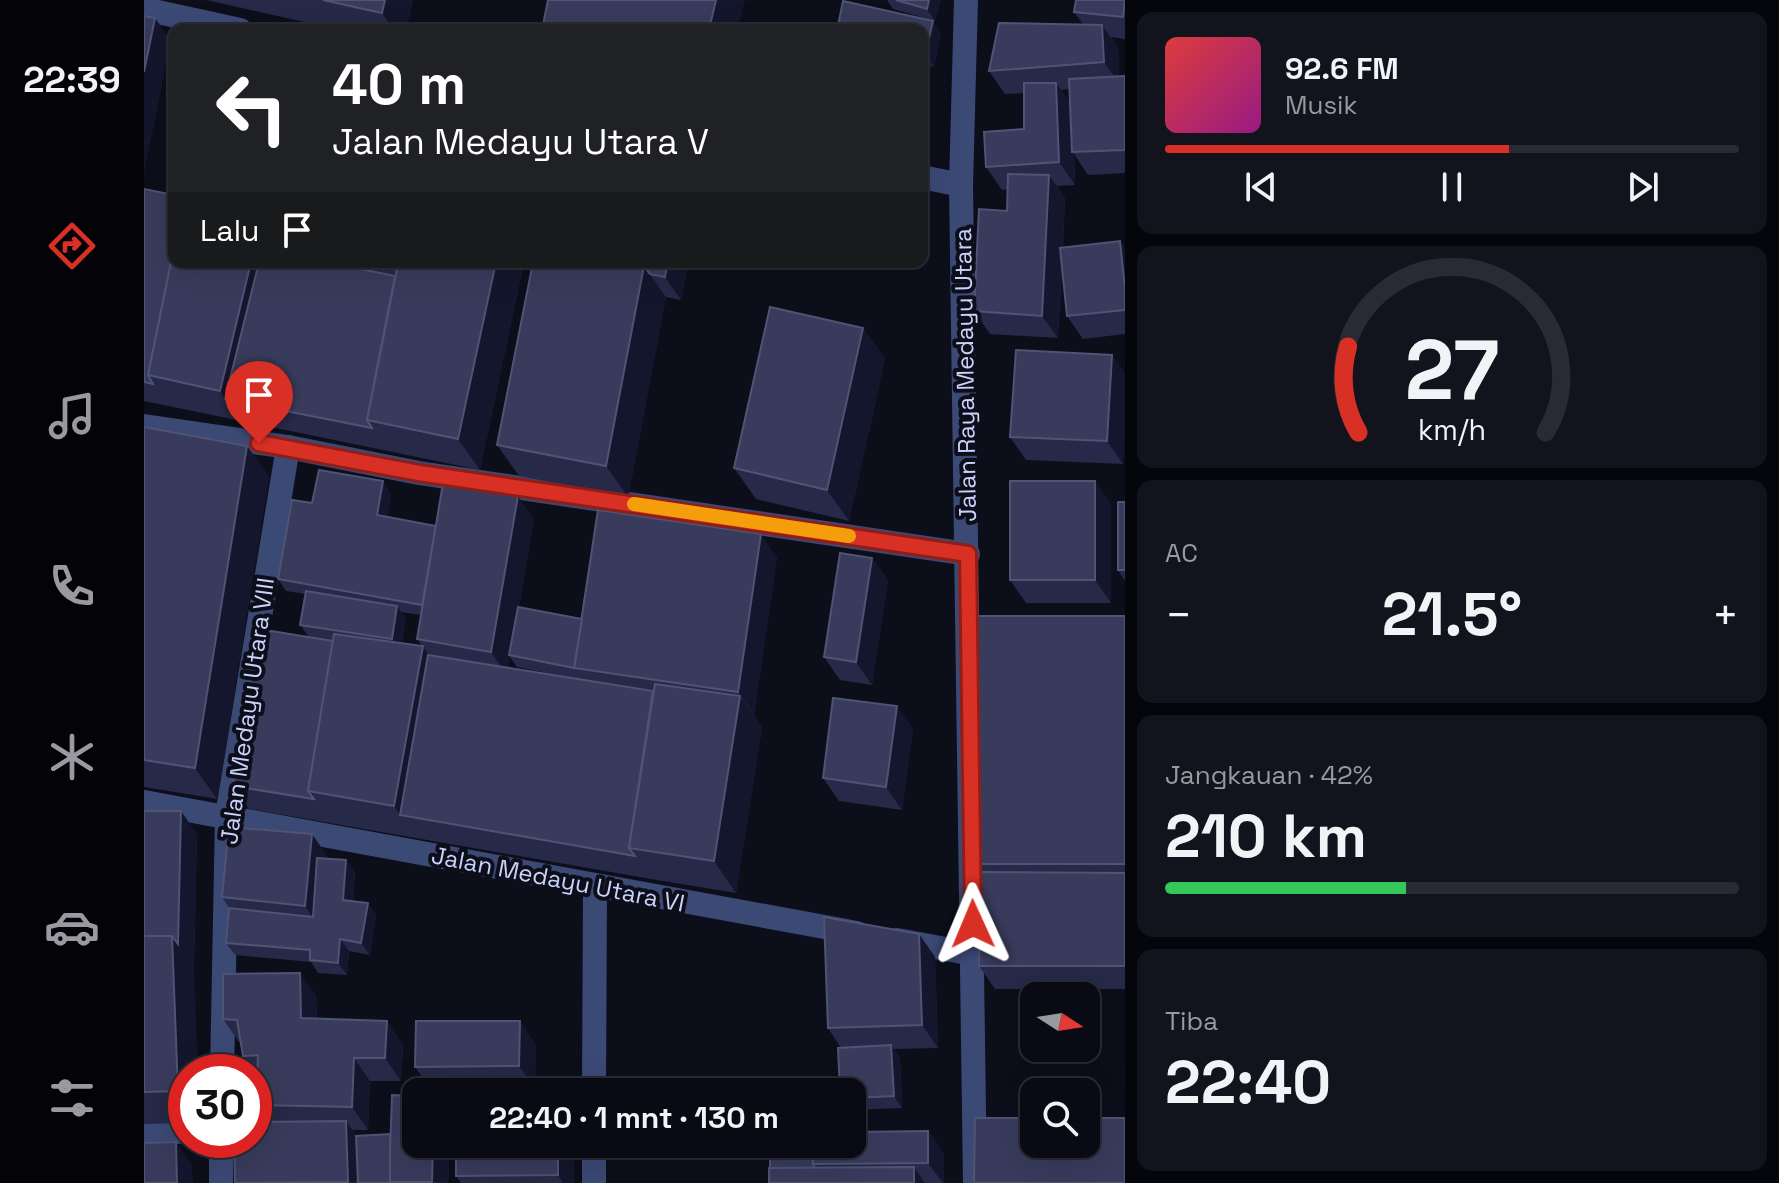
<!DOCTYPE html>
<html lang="id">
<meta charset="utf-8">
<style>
:root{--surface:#090a14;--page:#12131d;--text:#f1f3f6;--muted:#999aa0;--line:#292b34;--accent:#d93025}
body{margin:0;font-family:"Space Grotesk",sans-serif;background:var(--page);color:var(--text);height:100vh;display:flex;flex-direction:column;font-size:30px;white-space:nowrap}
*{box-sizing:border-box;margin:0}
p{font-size:26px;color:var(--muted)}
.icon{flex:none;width:44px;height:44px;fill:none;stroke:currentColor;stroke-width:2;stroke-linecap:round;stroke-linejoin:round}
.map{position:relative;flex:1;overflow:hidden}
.side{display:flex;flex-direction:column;gap:12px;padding:12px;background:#05060b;width:654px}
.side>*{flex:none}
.hud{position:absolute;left:24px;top:24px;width:760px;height:244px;border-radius:16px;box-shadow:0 8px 32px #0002,0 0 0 2px var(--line);background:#202124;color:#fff;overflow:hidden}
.needle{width:52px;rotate:102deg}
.tools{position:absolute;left:876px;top:982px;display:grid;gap:16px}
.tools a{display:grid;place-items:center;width:80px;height:80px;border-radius:16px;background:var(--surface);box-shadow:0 8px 32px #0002,0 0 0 2px var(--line);font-size:40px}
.speed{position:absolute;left:24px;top:1054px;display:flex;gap:16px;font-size:40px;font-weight:700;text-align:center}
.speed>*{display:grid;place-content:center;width:104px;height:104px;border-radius:50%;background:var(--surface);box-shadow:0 8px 32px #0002,0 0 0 2px var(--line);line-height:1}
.speed .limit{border:12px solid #d22;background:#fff;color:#111}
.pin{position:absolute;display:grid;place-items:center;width:68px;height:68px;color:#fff;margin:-82px -34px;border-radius:50% 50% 50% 0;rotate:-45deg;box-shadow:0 0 8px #0007}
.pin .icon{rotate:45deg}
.me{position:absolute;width:88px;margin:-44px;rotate:359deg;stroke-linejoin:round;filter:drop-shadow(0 0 6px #0008)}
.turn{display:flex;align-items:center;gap:28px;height:168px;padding:0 32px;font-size:36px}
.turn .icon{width:104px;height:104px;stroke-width:2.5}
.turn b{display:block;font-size:56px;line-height:68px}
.then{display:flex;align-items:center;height:76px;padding:0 32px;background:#0003;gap:16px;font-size:30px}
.big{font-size:60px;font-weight:700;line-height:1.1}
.side .tile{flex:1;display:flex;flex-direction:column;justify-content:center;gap:12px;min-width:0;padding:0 28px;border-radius:16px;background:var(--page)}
.side .dial{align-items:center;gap:0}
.dial svg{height:208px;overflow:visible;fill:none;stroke:var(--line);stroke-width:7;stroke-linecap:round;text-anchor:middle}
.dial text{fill:var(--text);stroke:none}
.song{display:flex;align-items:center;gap:24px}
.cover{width:96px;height:96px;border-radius:12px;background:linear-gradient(135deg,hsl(0 70% 55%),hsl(310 70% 35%))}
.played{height:8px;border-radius:4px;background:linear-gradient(90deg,var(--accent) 60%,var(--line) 60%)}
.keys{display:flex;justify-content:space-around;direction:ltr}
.heat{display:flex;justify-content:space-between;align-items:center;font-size:44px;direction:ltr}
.charge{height:12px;border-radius:6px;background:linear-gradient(90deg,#34c759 42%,var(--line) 0)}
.trip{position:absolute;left:258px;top:1078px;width:464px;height:80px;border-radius:16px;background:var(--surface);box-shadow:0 8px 32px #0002,0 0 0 2px var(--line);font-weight:700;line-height:80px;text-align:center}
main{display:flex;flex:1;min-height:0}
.dock{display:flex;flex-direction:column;width:144px;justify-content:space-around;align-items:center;background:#040408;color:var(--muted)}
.dock .icon{width:56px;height:56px}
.dock .current{color:var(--accent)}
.dock b{font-size:36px;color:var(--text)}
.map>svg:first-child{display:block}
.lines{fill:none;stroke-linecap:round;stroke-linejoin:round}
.minor{stroke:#3b4975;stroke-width:24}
.wall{fill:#262947;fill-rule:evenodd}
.shaded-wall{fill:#14162d}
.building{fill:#383b5b;stroke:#4f5374;stroke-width:2}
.route-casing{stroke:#8d1f18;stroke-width:20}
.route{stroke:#d93025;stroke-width:14}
.slow{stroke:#f59e0b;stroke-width:14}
.labels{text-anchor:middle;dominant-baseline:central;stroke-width:8;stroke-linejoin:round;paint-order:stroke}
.street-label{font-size:24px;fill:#cad2fa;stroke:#0c0e1a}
</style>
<main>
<nav class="dock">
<b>22:39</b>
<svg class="icon current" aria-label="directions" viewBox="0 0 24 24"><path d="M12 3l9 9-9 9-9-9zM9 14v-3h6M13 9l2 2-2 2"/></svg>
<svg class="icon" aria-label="music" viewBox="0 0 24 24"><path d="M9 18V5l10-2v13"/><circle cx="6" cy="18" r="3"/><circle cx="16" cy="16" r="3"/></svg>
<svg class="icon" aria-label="phone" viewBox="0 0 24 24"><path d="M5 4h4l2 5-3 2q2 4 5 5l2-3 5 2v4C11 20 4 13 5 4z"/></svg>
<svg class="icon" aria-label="climate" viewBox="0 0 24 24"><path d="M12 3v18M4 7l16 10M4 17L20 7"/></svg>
<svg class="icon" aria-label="car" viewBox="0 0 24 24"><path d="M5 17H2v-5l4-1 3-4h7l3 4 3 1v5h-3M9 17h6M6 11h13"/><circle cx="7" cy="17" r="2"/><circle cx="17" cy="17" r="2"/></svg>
<svg class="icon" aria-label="filters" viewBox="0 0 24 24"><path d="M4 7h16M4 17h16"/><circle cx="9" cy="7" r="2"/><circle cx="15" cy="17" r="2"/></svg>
</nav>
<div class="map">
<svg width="981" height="1183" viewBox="0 0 981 1183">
<rect width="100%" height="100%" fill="#0c0e1a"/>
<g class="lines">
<!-- minor -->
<g class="minor">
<polyline points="822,0 817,185 831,1183"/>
<polyline points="0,9 96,30"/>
<polyline points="778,177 817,185"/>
<polyline points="0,426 144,447 275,473 824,554"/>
<polyline points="0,802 713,933"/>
<polyline points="753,940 829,954"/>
<polyline points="78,1072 83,816 144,447"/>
<polyline points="450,1092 451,888"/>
<polyline points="0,1135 42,1131"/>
<polyline points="77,1183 77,1140"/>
<polyline points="450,1183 450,1144"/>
</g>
</g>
<!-- wall -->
<g class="wall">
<polygon points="62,0 269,0 262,30 196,30"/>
<polygon points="743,0 797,0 791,21 749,9"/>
<path d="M 981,0 L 981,39 L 967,37 L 974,48 L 975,77 L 981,76 L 981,173 L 944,175 L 930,154 L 931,185 L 913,186 L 921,198 L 919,247 L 976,241 L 981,249 L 981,334 L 939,339 L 923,316 L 918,267 L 914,338 L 846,334 L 830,311 L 863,211 L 864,189 L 858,190 L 842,167 L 880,129 L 880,93 L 861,94 L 845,71 L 939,24 L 930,12 ZM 926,89 L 926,104 L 917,90 Z"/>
<polygon points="778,30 797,33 790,67 778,64"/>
<polygon points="0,189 30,262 380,262 336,470 0,401"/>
<polygon points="389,262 545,262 537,300 522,297 484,497 375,476 353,445"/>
<polygon points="719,328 741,359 705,521 612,499 590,468"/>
<polygon points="968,355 981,374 981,427 979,464 882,460 866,437"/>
<polygon points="0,427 103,446 125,477 73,799 0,787"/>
<path d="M 247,494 L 243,517 L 292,526 L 390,519 L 375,607 L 438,619 L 633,557 L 610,715 L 609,714 L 618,727 L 592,893 L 507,879 L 105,809 L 89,786 L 165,637 L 156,625 L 161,594 L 142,591 L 134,579 L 168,503 ZM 257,612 L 277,615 L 273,639 L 278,646 L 258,643 L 262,618 ZM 366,657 L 373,667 L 422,677 L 364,667 Z"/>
<polygon points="981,502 981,581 974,570"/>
<polygon points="967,503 967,603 882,603 866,580"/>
<polygon points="728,558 744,580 728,685 696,680 680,657"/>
<polygon points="981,616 981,989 851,989 835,966 837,872 831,864"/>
<polygon points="769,729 758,810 695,801 679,778"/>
<polygon points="0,811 53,834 50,967 42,1072 42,1123 0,1124"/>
<polygon points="184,857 184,859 202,860 211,873 209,901 232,915 226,955 205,951 203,975 174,973 167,962 91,955 82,943 85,908 78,897"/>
<polygon points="775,934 791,957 794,1048 750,1049 756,1057 758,1108 708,1110 708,1092 697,1048 684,1028"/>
<polygon points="172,995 173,1019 259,1044 257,1081 226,1081 224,1130 208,1130 213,1136 272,1144 306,1144 304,1183 91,1183 124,1122 112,1105 113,1077 99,1056 97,1042 95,1042 79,1019"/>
<polygon points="392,1044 391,1092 272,1092 280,1079 271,1067"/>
<polygon points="784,1131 800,1154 800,1183 625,1183 708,1144"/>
<polygon points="430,1144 430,1183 317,1183 312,1176"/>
</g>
<!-- shaded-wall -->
<g class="shaded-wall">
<polygon points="241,0 269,0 262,30 250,30 238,13"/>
<polygon points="572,0 601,0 594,30 565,30"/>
<polygon points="785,0 797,0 791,21 783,9"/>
<polygon points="11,18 27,41 0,174 0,72"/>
<polygon points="789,21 797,33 790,67 781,55"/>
<polygon points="958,25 974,48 976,85 960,62"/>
<polygon points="912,83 928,105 931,185 915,162"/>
<polygon points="905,175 921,198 914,338 898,316"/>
<polygon points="976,241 981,249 981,289"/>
<polygon points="107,262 127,262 81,399 76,391"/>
<polygon points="352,262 380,262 336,470 314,439"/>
<polygon points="524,262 545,262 537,300 521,277"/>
<polygon points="500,266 522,297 484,497 462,466"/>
<polygon points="719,328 741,359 705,521 683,490"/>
<polygon points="968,355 981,374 981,427 979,464 963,441"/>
<polygon points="103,446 125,477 73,799 51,768"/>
<polygon points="239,481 247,494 241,527 233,515"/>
<polygon points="951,481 967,503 967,603 951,580"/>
<polygon points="374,496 390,519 367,655 365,655 366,657 363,675 347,652"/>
<polygon points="617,534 633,557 610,715 594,692"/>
<polygon points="728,558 744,580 728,685 712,662"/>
<polygon points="253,606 262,618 257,651 248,639"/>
<polygon points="279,646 300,677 256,815 250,806"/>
<polygon points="596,696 618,727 592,893 570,861"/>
<polygon points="753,706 769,729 758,810 742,787"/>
<polygon points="37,811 53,834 50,967 54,1072 42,1072 42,1102 34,1091 28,936"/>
<polygon points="168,834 184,857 177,929 161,906"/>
<polygon points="202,860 211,873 208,912 199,900"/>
<polygon points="224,903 232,915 226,955 217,943"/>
<polygon points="775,934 791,957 794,1048 778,1025"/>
<polygon points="196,939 205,951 203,975 194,963"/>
<polygon points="156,973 172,995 173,1041 157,1018"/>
<polygon points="243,1021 259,1044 257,1081 241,1058"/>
<polygon points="376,1021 392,1044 391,1092 383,1092 383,1077 375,1066"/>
<polygon points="747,1045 756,1057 758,1108 750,1096"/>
<polygon points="210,1058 226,1081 224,1130 208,1107"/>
<polygon points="202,1121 218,1143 219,1183 204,1182"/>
<polygon points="784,1131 800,1154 800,1183 799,1183 784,1163"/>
<polygon points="32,1142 48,1165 49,1183 33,1183"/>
<polygon points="289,1144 306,1144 304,1183 288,1182"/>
<polygon points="414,1144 430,1144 430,1183 419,1183 414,1175"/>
<polygon points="770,1167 781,1183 770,1183"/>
</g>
<!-- building -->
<g class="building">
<polygon points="179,0 241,0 238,13"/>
<polygon points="404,0 572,0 565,30 398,30"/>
<polygon points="752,0 785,0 783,9"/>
<polygon points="932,0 981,0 979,17 930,12"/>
<polygon points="699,1 789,21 781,55 778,54 778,30 693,30"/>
<polygon points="0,16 11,18 0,72"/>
<polygon points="855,23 958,25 960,62 845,71"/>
<polygon points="981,76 981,150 928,152 925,79"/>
<polygon points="880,83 912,83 915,162 842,167 840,132 880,129"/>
<polygon points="864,174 905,175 898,316 830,311 835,209 863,211"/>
<polygon points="0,189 30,195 30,248 4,375 9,384 0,382"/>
<polygon points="976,241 981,289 981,310 923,316 916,248"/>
<polygon points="30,248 30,262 107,262 76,391 4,375"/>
<polygon points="115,262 182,262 251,276 223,420 228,428 81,399"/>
<polygon points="217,262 352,262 314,439 223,420 253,269"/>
<polygon points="389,262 482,262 500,266 462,466 353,445"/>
<polygon points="483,262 524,262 521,277 506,274 500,266"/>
<polygon points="626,307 719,328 683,490 590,468"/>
<polygon points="872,350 968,355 963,441 866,437"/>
<polygon points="0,427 103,446 51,768 0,760"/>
<polygon points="175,470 239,481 233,515 292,526 278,605 134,579 148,500 168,503"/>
<rect x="866" y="481" width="85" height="99"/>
<polygon points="299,483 374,496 347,652 273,639"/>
<rect x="974" y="502" width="7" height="68"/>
<polygon points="454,510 617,534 594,692 430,668"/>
<polygon points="696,553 728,558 712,662 680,657"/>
<polygon points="162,591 253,606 248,639 156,625"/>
<polygon points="374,607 438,619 430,668 365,655"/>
<polygon points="833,616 981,616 981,864 831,864"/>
<polygon points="115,629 189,641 164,791 170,799 89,786"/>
<polygon points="190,634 279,646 250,806 164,791"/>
<polygon points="284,655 509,691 485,848 491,856 256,815"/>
<polygon points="511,684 596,696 570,861 485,848"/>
<polygon points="689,698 753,706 742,787 679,778"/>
<polygon points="0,811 37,811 34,944 28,936 0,936"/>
<polygon points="85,827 168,834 161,906 78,897"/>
<polygon points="173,858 202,860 199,900 224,903 217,943 196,939 194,963 166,960 166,950 82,943 85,908 169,917"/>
<polygon points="837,872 981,873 981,966 835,966"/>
<polygon points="680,917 775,934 778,1025 684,1028"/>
<polygon points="0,936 28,936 34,1091 0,1092"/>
<polygon points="156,973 157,1018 243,1021 241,1058 210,1058 208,1107 112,1105 114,1055 99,1056 93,1020 79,1019 79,974"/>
<polygon points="272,1021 376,1021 375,1066 271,1067"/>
<polygon points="747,1045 750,1096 708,1098 708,1092 696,1092 694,1048"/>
<polygon points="383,1077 383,1092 272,1092 272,1079"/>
<polygon points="248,1095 272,1096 272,1144 289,1144 288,1182 245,1182"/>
<polygon points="831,1118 890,1118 890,1144 942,1144 942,1118 981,1118 981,1183 830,1183"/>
<polygon points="202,1121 204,1182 91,1183 90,1140 110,1140 110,1122"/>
<polygon points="784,1131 784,1163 669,1164 668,1144 708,1144 708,1132"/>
<polygon points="246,1134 246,1183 214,1183 212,1136"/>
<polygon points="32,1142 33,1183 0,1183 0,1143"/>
<polygon points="312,1144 414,1144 414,1175 312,1176"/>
<polygon points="626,1144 668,1144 669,1164 671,1168 626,1168"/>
<polygon points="770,1167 770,1183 625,1183 625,1168"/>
</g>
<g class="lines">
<defs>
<polyline id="route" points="115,443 275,473 824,554 829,924"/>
</defs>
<!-- route casing -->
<use href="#route" class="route-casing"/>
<!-- route -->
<use href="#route" class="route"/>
<!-- slow -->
<polyline class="slow" points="490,504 705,536"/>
</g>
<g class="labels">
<!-- street labels -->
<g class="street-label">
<text transform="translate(821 375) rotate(-91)">Jalan Raya Medayu Utara</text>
<text transform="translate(103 711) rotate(-82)">Jalan Medayu Utara VIII</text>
<text transform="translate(414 879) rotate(11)">Jalan Medayu Utara VI</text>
</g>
</g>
</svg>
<div class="tools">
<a><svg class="needle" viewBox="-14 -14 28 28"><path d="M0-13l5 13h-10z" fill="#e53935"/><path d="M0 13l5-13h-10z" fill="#999aa0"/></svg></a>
<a><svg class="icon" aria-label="search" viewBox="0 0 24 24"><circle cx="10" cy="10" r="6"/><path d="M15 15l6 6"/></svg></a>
</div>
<div class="speed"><div class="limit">30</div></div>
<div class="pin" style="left:115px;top:443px;background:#d93025"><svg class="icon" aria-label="arrive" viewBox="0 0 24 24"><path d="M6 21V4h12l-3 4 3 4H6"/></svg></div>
<svg class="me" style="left:829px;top:924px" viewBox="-20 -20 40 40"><path d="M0-17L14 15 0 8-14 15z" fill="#d93025" stroke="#fff" stroke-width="4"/></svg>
<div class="trip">22:40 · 1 mnt · 130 m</div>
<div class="hud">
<div class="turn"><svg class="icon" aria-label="left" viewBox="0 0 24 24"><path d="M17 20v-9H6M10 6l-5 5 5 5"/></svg><div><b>40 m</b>Jalan Medayu Utara V</div></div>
<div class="then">Lalu<svg class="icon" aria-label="arrive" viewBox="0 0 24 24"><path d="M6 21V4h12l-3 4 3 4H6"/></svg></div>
</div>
</div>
<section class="side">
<div class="tile">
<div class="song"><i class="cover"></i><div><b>92.6 FM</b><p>Musik</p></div></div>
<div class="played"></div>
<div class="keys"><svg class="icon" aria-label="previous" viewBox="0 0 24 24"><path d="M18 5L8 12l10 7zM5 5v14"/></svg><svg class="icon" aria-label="pause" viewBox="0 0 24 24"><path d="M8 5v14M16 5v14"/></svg><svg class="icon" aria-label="next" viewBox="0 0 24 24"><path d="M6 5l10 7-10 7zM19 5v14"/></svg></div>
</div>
<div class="tile dial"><svg viewBox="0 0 100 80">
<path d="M14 69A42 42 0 1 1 86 69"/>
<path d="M14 69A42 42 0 0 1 10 36" stroke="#d93025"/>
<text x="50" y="56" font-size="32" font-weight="700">27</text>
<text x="50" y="72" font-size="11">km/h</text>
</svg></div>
<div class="tile"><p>AC</p>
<div class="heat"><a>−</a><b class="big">21.5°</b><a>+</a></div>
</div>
<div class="tile"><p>Jangkauan · 42%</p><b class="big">210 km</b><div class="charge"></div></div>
<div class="tile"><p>Tiba</p><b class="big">22:40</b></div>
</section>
</main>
